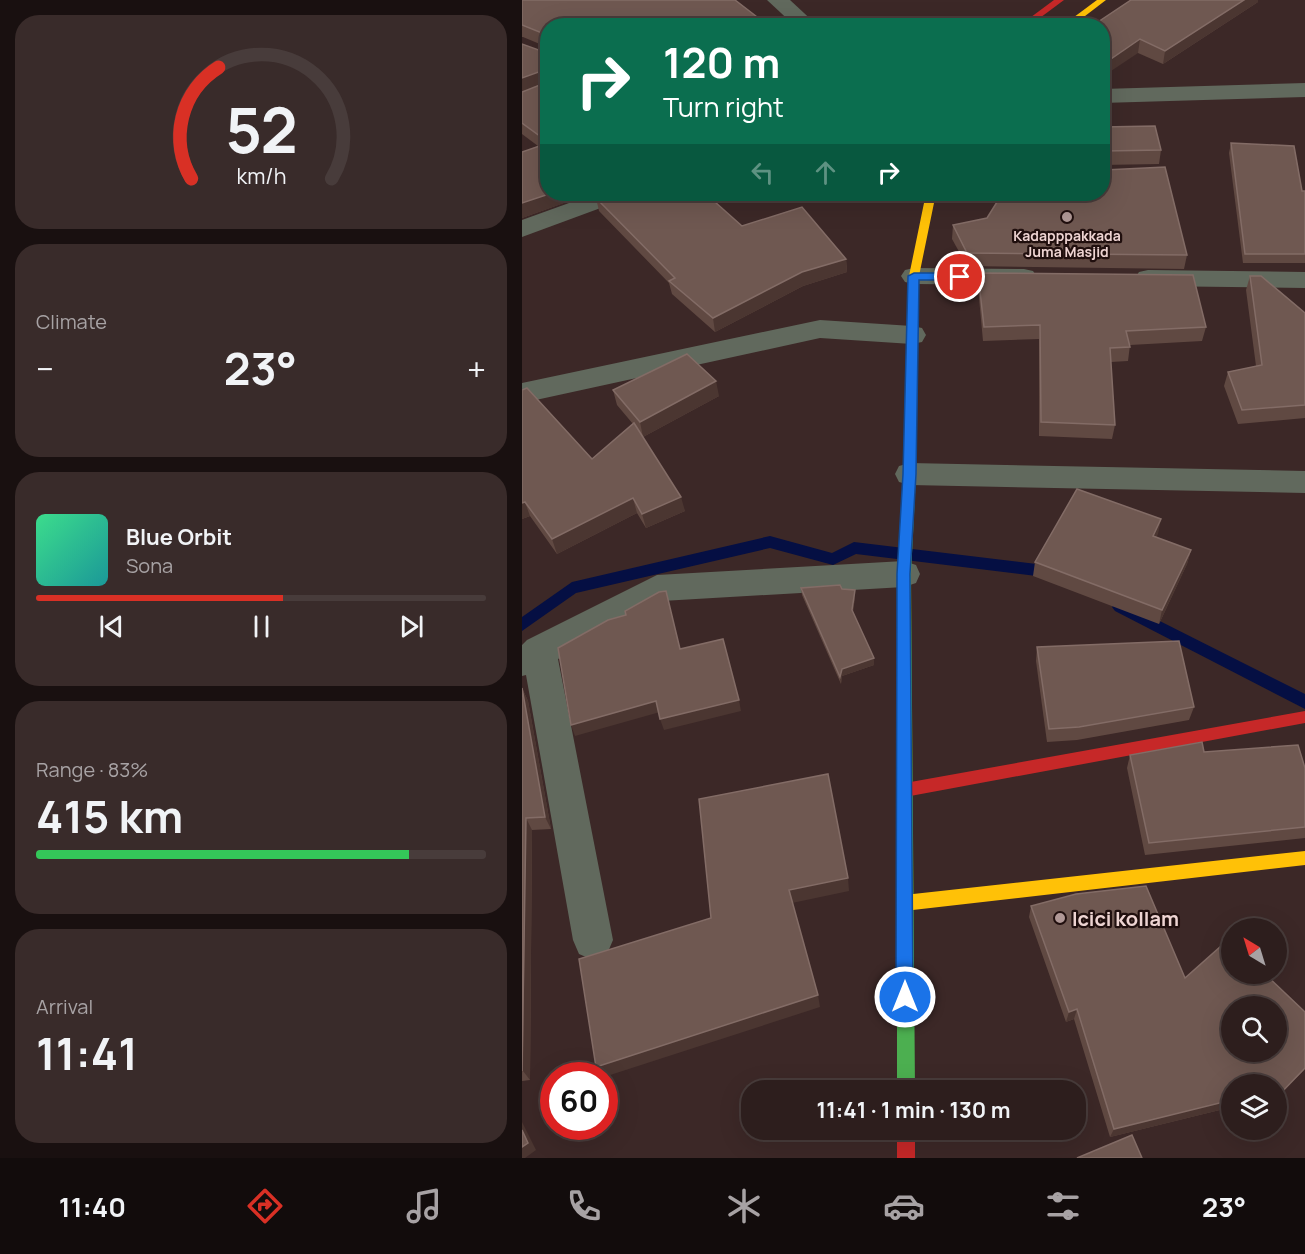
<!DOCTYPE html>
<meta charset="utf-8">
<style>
:root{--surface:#2d1e1d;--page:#392b2a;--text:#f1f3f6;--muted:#a7a2a4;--line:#483c3b;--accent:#d93025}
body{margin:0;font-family:Manrope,sans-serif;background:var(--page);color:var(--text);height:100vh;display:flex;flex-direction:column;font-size:22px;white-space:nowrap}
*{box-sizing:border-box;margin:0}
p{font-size:20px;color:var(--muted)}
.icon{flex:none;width:33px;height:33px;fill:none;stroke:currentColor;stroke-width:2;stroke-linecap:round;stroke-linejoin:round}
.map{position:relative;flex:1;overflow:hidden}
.side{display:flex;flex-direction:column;gap:15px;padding:15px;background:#191010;width:522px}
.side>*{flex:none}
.top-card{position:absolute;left:18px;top:18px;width:570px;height:183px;border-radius:24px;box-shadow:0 6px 24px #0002,0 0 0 2px var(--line);background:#0b6e4f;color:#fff;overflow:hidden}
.needle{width:39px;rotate:322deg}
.buttons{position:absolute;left:699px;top:918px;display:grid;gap:12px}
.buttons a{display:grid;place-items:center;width:66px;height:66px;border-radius:50%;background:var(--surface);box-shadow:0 6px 24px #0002,0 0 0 2px var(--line);font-size:30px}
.speed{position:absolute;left:18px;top:1062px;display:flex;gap:12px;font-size:30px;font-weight:700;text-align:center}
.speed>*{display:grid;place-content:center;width:78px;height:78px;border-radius:50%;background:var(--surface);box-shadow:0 6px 24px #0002,0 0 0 2px var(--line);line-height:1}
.speed .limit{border:9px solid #d22;background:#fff;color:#111}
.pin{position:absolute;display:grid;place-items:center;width:51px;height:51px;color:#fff;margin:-26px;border:3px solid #fff;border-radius:50%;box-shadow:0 2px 6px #0007}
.me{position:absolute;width:66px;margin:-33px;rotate:0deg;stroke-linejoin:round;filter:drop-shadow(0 0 4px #0008)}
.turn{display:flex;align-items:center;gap:21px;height:126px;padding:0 24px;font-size:27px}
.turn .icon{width:78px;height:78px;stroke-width:2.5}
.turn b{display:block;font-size:42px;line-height:51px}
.lanes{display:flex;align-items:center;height:57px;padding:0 24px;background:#0003;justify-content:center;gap:30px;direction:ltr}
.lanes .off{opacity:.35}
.big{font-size:45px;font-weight:700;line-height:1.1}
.side .tile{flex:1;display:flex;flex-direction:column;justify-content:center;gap:9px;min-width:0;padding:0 21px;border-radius:24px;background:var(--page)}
.side .dial{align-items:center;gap:0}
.dial svg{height:156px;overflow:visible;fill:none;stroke:var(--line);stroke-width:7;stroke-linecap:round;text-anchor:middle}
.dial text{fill:var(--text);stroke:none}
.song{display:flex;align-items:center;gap:18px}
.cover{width:72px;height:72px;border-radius:9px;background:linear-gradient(135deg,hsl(150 70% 55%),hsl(180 70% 35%))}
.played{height:6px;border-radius:3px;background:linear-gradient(90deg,var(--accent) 55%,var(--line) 55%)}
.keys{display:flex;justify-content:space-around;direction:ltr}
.heat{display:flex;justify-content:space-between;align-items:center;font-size:33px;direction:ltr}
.charge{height:9px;border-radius:4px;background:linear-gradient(90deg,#34c759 83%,var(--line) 0)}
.trip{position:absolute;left:219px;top:1080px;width:345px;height:60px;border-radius:24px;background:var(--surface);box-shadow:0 6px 24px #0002,0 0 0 2px var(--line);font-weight:700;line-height:60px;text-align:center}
.dock{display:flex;height:96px;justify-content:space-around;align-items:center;background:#120c0c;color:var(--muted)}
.dock .icon{width:42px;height:42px}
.dock .active{color:var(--accent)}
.dock b{font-size:27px;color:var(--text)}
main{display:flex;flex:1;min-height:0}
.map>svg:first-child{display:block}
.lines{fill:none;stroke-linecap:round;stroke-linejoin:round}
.stream{fill:#050f43;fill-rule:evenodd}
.street{fill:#61695d;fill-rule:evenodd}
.fast{fill:#4caf50;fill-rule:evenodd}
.slow{fill:#ffc107;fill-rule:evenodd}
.jam{fill:#c62828;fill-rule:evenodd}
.wall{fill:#604942}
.shaded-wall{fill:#4b3631}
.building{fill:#6f5851;stroke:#836c66;stroke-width:1.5;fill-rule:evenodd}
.route{fill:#1a73e8;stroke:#114b97;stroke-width:1.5}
.poi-dot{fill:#b09896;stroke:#200f0e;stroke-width:2}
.labels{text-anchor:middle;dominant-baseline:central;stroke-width:4.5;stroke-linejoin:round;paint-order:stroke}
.far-poi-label{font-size:14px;font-weight:bold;fill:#eed4d2;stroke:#200f0e}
.near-poi-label{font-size:20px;font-weight:bold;fill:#eed4d2;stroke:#200f0e;text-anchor:start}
</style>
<main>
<section class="side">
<div class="tile dial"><svg viewBox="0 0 100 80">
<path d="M14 69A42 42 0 1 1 86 69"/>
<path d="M14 69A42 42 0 0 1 28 12" stroke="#d93025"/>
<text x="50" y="56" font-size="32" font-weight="700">52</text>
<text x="50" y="72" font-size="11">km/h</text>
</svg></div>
<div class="tile"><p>Climate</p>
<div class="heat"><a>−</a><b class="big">23°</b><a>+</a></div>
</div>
<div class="tile">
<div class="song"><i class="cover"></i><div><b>Blue Orbit</b><p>Sona</p></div></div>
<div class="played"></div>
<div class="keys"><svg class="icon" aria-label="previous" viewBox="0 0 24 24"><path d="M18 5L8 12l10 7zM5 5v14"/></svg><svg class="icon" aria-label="pause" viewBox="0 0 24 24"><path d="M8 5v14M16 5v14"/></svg><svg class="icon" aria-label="next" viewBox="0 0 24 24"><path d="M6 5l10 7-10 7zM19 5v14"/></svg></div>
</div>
<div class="tile"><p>Range · 83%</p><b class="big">415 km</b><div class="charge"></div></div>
<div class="tile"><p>Arrival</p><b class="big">11:41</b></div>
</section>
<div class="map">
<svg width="783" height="1158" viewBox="0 0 783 1158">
<rect width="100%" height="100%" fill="#3c2827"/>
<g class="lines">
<!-- stream -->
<g class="stream">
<polygon points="248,536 310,553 332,542 531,566 536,568 538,572 536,576 531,578 334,554 311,565 248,548 54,593 0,631 0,617 50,582"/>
<polygon points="598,601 783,694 783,709 593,611 590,607 593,603"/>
</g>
<!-- street -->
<g class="street">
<polygon points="245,0 268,0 296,26 273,26"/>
<polygon points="783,83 783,97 580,103 580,89"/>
<polygon points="72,194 106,194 103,199 0,237 0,220"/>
<polygon points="392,268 502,269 511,271 515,277 511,283 502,285 392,284 383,282 379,276 383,270"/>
<polygon points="626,270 783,272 783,288 626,286 617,284 613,278 617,272"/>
<polygon points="298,320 390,326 400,328 404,335 400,342 390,344 298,338 0,403 0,383"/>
<polygon points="388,463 783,471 783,493 388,485 377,482 373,474 377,466"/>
<polygon points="382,561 394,565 398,574 394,583 382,587 140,601 36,659 91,940 85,954 71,960 57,954 51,940 4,675 0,676 0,645 5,640 135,575"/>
</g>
<!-- fast -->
<polygon class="fast" points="387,490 393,495 389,574 393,1090 375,1090 375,574 381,495"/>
<!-- slow -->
<g class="slow">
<polygon points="575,0 584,0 550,26 540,26"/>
<polygon points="407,194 417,194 412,203 397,276 393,495 387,500 381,495 387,276 402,203"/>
<polygon points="783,851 783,865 382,911 376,908 374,903 376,898 382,895"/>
</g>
<!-- jam -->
<g class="jam">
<polygon points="532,0 542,0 507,26 497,26"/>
<polygon points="783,711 783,723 383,797 378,795 375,790 378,785 383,783"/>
<rect x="375" y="1130" width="18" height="28"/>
</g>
</g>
<!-- wall -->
<g class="wall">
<polygon points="0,0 239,20 240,26 26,26 26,194 67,194 0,218 0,152 16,146 0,134 0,44 22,52 25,50 25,47 1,37 0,37"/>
<polygon points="736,2 641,64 616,53 580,26"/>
<polygon points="580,127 639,150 637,164 580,165"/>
<polygon points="709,143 780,191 783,191 783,263 721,263 707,153"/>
<polygon points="74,198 220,226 324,259 325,272 281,286 193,332 150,294 147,283 77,211"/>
<polygon points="465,218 665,255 662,269 445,266 430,239 431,225"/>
<polygon points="456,273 684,327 680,341 608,345 606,361 589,362 593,425 590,439 517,436 517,339 461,341 456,287"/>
<polygon points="728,276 783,313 783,418 716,424 702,386 706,372 734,366 724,290"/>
<polygon points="0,390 70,459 111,424 95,405 91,390 197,396 121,437 118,432 163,511 124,528 115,513 35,554 8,516 0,519"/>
<polygon points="639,519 634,537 669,550 665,564 637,624 511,576 513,562"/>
<polygon points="279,588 320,589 333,597 331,612 352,658 352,665 320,676 319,684 280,595"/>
<polygon points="515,647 672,707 667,720 555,740 525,742 514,661"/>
<polygon points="0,688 6,701 29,829 10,830 8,1080 0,1081"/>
<polygon points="682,752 783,768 783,838 623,855 605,768 608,755"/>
<polygon points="509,906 663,978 783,1012 783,1069 754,1099 754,1084 710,1084 710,1107 588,1137 552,1019 544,1022 507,917"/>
</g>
<!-- shaded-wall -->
<g class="shaded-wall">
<polygon points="722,0 736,0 736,2 641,64 643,51"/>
<polygon points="239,20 240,26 225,26"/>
<polygon points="618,39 616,53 580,77 580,65"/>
<polygon points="22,70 25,83 0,93 0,78"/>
<polygon points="27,194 67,194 0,218 0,203"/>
<polygon points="324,259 325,272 281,286 193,332 191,318 280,272"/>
<polygon points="194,381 197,396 121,437 118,422"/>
<polygon points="159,497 163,511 124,528 120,514"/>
<polygon points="111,498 115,513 35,554 30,539"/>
<polygon points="3,502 8,516 0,519 0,503"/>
<polygon points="639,519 636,534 628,550 631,536"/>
<polygon points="669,550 665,564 637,624 640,610"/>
<polygon points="333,590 333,597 330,617 330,610"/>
<polygon points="352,658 352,665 320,676 319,684 318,677 320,669"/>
<polygon points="0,688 6,701 29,829 23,817"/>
<polygon points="217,700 219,711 142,730 138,719"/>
<polygon points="134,701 138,712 53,736 49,725"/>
<polygon points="4,818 10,830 8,1080 1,1071"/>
<polygon points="326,878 327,891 270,903 267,890"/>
<polygon points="296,995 298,1007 82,1077 82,1076 80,1076 74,1067"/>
<polygon points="555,1009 552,1019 544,1022 547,1012"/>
<polygon points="710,1100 710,1107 588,1137 592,1129"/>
<polygon points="0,1122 14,1150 3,1158 0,1158"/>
</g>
<!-- building -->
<g class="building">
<polygon points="0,0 213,0 239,20 225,26 26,26 26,142 0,123 0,92 23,83 25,72 22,70 0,78 0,44 22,52 25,50 25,35 0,25"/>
<polygon points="609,0 722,0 643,51 618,39 580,65 580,26 570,26"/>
<polygon points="633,126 639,150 582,151 580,161 580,127"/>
<polygon points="26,143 26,194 27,194 0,203 0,152"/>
<polygon points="709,143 772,146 780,191 783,191 783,254 723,254"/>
<polygon points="643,167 665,255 445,253 431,225 465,218 480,194 580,194 580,168 582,170"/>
<polygon points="85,194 184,194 220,226 280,207 324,259 280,272 191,318 147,281 153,278 74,198"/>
<polygon points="456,273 671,275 684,327 604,331 608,347 588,348 593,425 519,422 518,325 462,327"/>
<polygon points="728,276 739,276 783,313 783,405 720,410 706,372 740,365"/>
<polygon points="165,354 194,381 118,422 91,390"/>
<polygon points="5,388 70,459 112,423 159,497 120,514 111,498 30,539 3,502 0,503 0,390"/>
<polygon points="555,489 639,519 631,536 669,550 640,610 513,562"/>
<polygon points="318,585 320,589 333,590 330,610 352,658 320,669 318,677 279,588"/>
<polygon points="144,591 158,649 201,639 217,700 138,719 134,701 49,725 36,648 86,620 104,615 103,611 137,592"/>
<polygon points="657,641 672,707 557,727 527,729 515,647"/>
<polygon points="0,688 23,817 4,818 0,1071"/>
<polygon points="680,742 682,752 776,745 783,768 783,827 627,843 608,755"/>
<polygon points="306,774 326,878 267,890 296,995 74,1067 57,959 189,918 177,799"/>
<path d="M 624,886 L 663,978 L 707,939 L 710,941 L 710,974 L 743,974 L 783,1012 L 783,1068 L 754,1098 L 754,1084 L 710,1084 L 710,1100 L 592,1129 L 555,1009 L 547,1012 L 509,906 L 554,894 ZM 710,1006 L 754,1006 L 754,1052 L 710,1052 Z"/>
<polygon points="0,1130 6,1143 0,1147"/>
<polygon points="610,1135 620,1158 555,1158"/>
</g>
<!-- route -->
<polygon class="route" points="392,273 438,273 443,277 438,280 397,280 394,474 388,574 391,997 389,1003 383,1006 377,1003 374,997 375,574 381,474 386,276"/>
<!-- markers -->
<g class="poi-dot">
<circle cx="545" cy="217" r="6"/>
<circle cx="538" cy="918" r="6"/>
</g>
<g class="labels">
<!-- far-poi labels -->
<g class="far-poi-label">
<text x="545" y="235">Kadapppakkada<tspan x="545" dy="16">Juma Masjid</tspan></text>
</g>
<!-- near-poi labels -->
<g class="near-poi-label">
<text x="550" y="918">Icici kollam</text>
</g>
</g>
</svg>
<div class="buttons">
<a><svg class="needle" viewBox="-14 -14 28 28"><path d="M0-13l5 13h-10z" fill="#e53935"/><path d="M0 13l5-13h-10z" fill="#a7a2a4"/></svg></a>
<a><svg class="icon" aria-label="search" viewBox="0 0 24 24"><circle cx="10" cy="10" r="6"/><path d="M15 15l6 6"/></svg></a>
<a><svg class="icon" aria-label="layers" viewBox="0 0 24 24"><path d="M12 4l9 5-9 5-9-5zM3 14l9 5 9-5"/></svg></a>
</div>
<div class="speed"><div class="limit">60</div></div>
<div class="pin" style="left:438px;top:277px;background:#d93025"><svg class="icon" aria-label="arrive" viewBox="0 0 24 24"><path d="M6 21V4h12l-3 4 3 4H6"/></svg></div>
<svg class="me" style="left:383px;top:997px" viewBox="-20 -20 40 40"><circle r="17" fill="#1a73e8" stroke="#fff" stroke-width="3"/><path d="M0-11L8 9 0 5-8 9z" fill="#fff"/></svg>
<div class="trip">11:41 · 1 min · 130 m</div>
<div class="top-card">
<div class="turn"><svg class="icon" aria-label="right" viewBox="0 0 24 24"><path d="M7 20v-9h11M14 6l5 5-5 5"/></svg><div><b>120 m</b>Turn right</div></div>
<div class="lanes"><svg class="icon off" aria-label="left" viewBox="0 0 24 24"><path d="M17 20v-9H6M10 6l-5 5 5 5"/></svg><svg class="icon off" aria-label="ahead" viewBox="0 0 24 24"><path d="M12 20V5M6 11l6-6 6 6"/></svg><svg class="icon" aria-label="right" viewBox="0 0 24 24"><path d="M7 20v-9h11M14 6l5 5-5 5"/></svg></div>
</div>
</div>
</main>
<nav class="dock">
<b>11:40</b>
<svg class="icon active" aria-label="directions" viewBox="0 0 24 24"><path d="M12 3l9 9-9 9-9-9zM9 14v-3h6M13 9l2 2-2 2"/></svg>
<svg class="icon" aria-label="music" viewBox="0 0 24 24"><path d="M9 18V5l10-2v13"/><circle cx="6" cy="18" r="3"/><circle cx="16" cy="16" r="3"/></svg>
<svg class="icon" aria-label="phone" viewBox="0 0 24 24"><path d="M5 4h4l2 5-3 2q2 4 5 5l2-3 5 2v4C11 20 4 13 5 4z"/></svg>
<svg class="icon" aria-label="climate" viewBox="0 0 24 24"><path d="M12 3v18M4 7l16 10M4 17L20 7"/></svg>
<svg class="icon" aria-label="car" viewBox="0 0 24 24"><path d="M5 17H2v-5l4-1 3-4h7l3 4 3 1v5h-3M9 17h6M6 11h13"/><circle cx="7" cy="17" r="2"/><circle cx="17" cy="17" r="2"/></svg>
<svg class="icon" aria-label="filters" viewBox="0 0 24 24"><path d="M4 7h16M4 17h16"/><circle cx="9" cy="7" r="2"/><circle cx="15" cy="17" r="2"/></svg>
<b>23°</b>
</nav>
